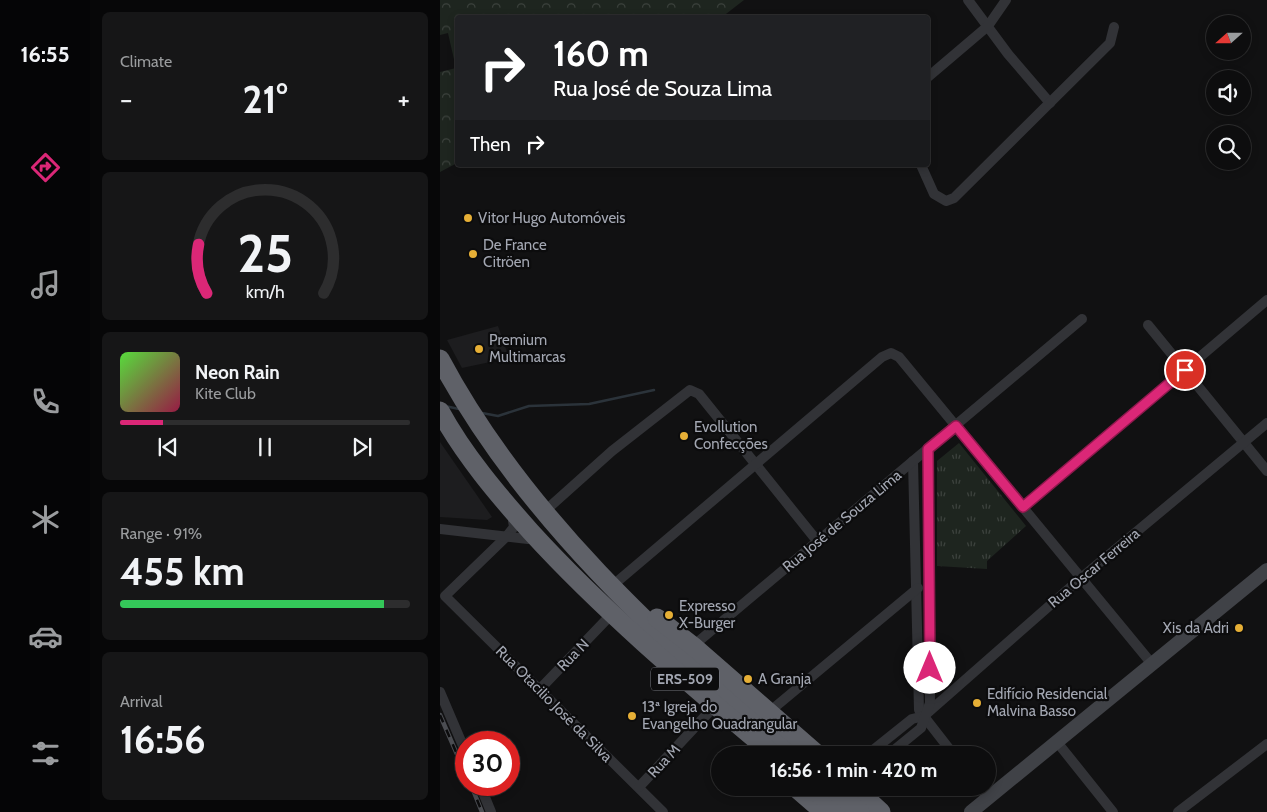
<!DOCTYPE html>
<meta charset="utf-8">
<style>
:root{--surface:#0d0d0e;--page:#161617;--text:#f1f3f6;--muted:#9a9c9e;--line:#2d2d2e;--accent:#db2777}
body{margin:0;font-family:Cabin,sans-serif;background:var(--page);color:var(--text);height:100vh;display:flex;flex-direction:column;font-size:19px;white-space:nowrap}
*{box-sizing:border-box;margin:0}
p{font-size:16px;color:var(--muted)}
.icon{flex:none;width:28px;height:28px;fill:none;stroke:currentColor;stroke-width:2;stroke-linecap:round;stroke-linejoin:round}
.map{position:relative;flex:1;overflow:hidden}
.sheet{display:flex;flex-direction:column;gap:12px;padding:12px;background:#070708;width:350px}
.sheet>*{flex:none}
.top-card{position:absolute;left:15px;top:15px;width:475px;height:152px;border-radius:5px;box-shadow:0 2px 8px #0003,0 0 0 1px var(--line);background:#202124;color:#fff;overflow:hidden}
.needle{width:32px;rotate:249deg}
.fabs{position:absolute;left:766px;top:15px;display:grid;gap:10px}
.fabs a{display:grid;place-items:center;width:45px;height:45px;border-radius:50%;background:var(--surface);box-shadow:0 2px 8px #0003,0 0 0 1px var(--line);font-size:25px}
.speed{position:absolute;left:15px;top:731px;display:flex;gap:10px;font-size:25px;font-weight:700;text-align:center}
.speed>*{display:grid;place-content:center;width:65px;height:65px;border-radius:50%;background:var(--surface);box-shadow:0 2px 8px #0003,0 0 0 1px var(--line);line-height:1}
.speed .limit{border:8px solid #d22;background:#fff;color:#111}
.pin{position:absolute;display:grid;place-items:center;width:42px;height:42px;color:#fff;margin:-21px;border:2px solid #fff;border-radius:50%;box-shadow:0 1px 5px #0007}
.me{position:absolute;width:55px;margin:-28px;rotate:0deg;stroke-linejoin:round;filter:drop-shadow(0 0 4px #0008)}
.turn{display:flex;align-items:center;gap:18px;height:105px;padding:0 15px;font-size:22px}
.turn .icon{width:65px;height:65px;stroke-width:2.5}
.turn b{display:block;font-size:35px;line-height:42px}
.then{display:flex;align-items:center;height:48px;padding:0 15px;background:#0003;gap:10px;font-size:19px}
.big{font-size:38px;font-weight:800;line-height:1.1}
.sheet .widget{flex:1;display:flex;flex-direction:column;justify-content:center;gap:8px;min-width:0;padding:0 18px;border-radius:8px;background:var(--page)}
.sheet .dial{align-items:center;gap:0}
.dial svg{height:130px;overflow:visible;fill:none;stroke:var(--line);stroke-width:7;stroke-linecap:round;text-anchor:middle}
.dial text{fill:var(--text);stroke:none}
.song{display:flex;align-items:center;gap:15px}
.cover{width:60px;height:60px;border-radius:8px;background:linear-gradient(135deg,hsl(110 70% 55%),hsl(340 70% 35%))}
.played{height:5px;border-radius:2px;background:linear-gradient(90deg,var(--accent) 15%,var(--line) 15%)}
.keys{display:flex;justify-content:space-around;direction:ltr}
.heat{display:flex;justify-content:space-between;align-items:center;font-size:28px;direction:ltr}
.charge{height:8px;border-radius:4px;background:linear-gradient(90deg,#34c759 91%,var(--line) 0)}
.trip{position:absolute;left:271px;top:746px;width:285px;height:50px;border-radius:25px;background:var(--surface);box-shadow:0 2px 8px #0003,0 0 0 1px var(--line);font-weight:800;line-height:50px;text-align:center}
main{display:flex;flex:1;min-height:0}
.tabs{display:flex;flex-direction:column;width:90px;justify-content:space-around;align-items:center;background:#050506;color:var(--muted)}
.tabs .icon{width:35px;height:35px}
.tabs .selected{color:var(--accent)}
.tabs b{font-size:22px;color:var(--text)}
.map>svg:first-child{display:block}
.built{fill:#1d1d1f}
.grass{fill:url(#grass-tufts)}
.forest{fill:url(#forest-crowns)}
.lines{fill:none;stroke-linecap:round;stroke-linejoin:round}
.stream{stroke:#2b333a;stroke-width:2.5}
.street{stroke:#323337;stroke-width:10}
.secondary{stroke:#404247;stroke-width:14}
.highway{stroke:#5f6168;stroke-width:19}
.rail-casing{stroke:#4b4d52;stroke-width:4.5}
.rail{stroke:#0c0c0d;stroke-width:2.5;stroke-dasharray:8;stroke-linecap:butt}
.route-casing{stroke:#8e194d;stroke-width:12}
.route{stroke:#db2777;stroke-width:9}
.poi-dot{fill:#e6af36;stroke:#0c0c0d;stroke-width:2}
.labels{text-anchor:middle;dominant-baseline:central;stroke-width:4.5;stroke-linejoin:round;paint-order:stroke}
.shield{fill:#0c0c0d;stroke:#767880;stroke-width:1}
.shield-label{font-size:14px;font-weight:bold;fill:#a3a7b2}
.poi-label{font-size:15px;fill:#a3a7b2;stroke:#0c0c0d;text-anchor:start}
.street-label{font-size:15px;fill:#a3a7b2;stroke:#0c0c0d}
</style>
<main>
<nav class="tabs">
<b>16:55</b>
<svg class="icon selected" aria-label="directions" viewBox="0 0 24 24"><path d="M12 3l9 9-9 9-9-9zM9 14v-3h6M13 9l2 2-2 2"/></svg>
<svg class="icon" aria-label="music" viewBox="0 0 24 24"><path d="M9 18V5l10-2v13"/><circle cx="6" cy="18" r="3"/><circle cx="16" cy="16" r="3"/></svg>
<svg class="icon" aria-label="phone" viewBox="0 0 24 24"><path d="M5 4h4l2 5-3 2q2 4 5 5l2-3 5 2v4C11 20 4 13 5 4z"/></svg>
<svg class="icon" aria-label="climate" viewBox="0 0 24 24"><path d="M12 3v18M4 7l16 10M4 17L20 7"/></svg>
<svg class="icon" aria-label="car" viewBox="0 0 24 24"><path d="M5 17H2v-5l4-1 3-4h7l3 4 3 1v5h-3M9 17h6M6 11h13"/><circle cx="7" cy="17" r="2"/><circle cx="17" cy="17" r="2"/></svg>
<svg class="icon" aria-label="filters" viewBox="0 0 24 24"><path d="M4 7h16M4 17h16"/><circle cx="9" cy="7" r="2"/><circle cx="15" cy="17" r="2"/></svg>
</nav>
<section class="sheet">
<div class="widget"><p>Climate</p>
<div class="heat"><a>−</a><b class="big">21°</b><a>+</a></div>
</div>
<div class="widget dial"><svg viewBox="0 0 100 80">
<path d="M14 69A42 42 0 1 1 86 69"/>
<path d="M14 69A42 42 0 0 1 9 39" stroke="#db2777"/>
<text x="50" y="56" font-size="32" font-weight="700">25</text>
<text x="50" y="72" font-size="11">km/h</text>
</svg></div>
<div class="widget">
<div class="song"><i class="cover"></i><div><b>Neon Rain</b><p>Kite Club</p></div></div>
<div class="played"></div>
<div class="keys"><svg class="icon" aria-label="previous" viewBox="0 0 24 24"><path d="M18 5L8 12l10 7zM5 5v14"/></svg><svg class="icon" aria-label="pause" viewBox="0 0 24 24"><path d="M8 5v14M16 5v14"/></svg><svg class="icon" aria-label="next" viewBox="0 0 24 24"><path d="M6 5l10 7-10 7zM19 5v14"/></svg></div>
</div>
<div class="widget"><p>Range · 91%</p><b class="big">455 km</b><div class="charge"></div></div>
<div class="widget"><p>Arrival</p><b class="big">16:56</b></div>
</section>
<div class="map">
<svg width="827" height="812" viewBox="0 0 827 812">
<defs>
<pattern id="grass-tufts" width="24" height="20" patternUnits="userSpaceOnUse" patternTransform="scale(1.25)"><rect width="24" height="20" fill="#1e251f"/><path d="M3 7l-1-3M5 7V3M7 7l1-3M15 17l-1-3M17 17v-4M19 17l1-3" fill="none" stroke="#3c423d"/></pattern>
<pattern id="forest-crowns" width="20" height="18" patternUnits="userSpaceOnUse" patternTransform="scale(1.25)"><rect width="20" height="18" fill="#1e251f"/><path d="M2 6a3 3 0 1 1 6 0M12 15a3 3 0 1 1 6 0" fill="none" stroke="#3c423d"/></pattern>
</defs>
<rect width="100%" height="100%" fill="#111112"/>
<!-- built -->
<g class="built">
<polygon points="58,326 69,358 22,368 7,340"/>
<polygon points="0,442 52,517 47,520 0,517"/>
</g>
<!-- grass -->
<polygon class="grass" points="519,443 586,526 547,561 547,569 497,566 497,461"/>
<!-- forest -->
<polygon class="forest" points="0,0 304,0 282,17 18,18 17,163 0,172 0,72 16,68 8,33 0,35"/>
<g class="lines">
<!-- stream -->
<g class="stream">
<polyline points="5,406 19,409"/>
<polyline points="42,413 58,416 89,406 149,404 214,390"/>
</g>
<!-- street -->
<g class="street">
<polyline points="528,0 568,54 610,103"/>
<polyline points="488,77 548,26 566,0"/>
<polyline points="481,165 494,194 506,201 514,198 670,43 674,27"/>
<polyline points="708,325 827,471"/>
<polyline points="473,461 479,710 514,755"/>
<polyline points="583,507 827,300"/>
<polyline points="105,511 172,451 250,390 259,394 378,542"/>
<polyline points="73,521 74,527 66,537 5,596 223,812"/>
<polyline points="0,529 88,539"/>
<polyline points="172,586 442,357 451,353 459,357 712,664"/>
<polyline points="253,646 642,319"/>
<polyline points="100,689 166,620"/>
<polyline points="0,692 26,753"/>
<polyline points="329,712 478,588"/>
<polyline points="617,742 673,812"/>
<polyline points="427,755 472,719 484,716 641,578 827,423"/>
<polyline points="448,755 481,728 490,703 488,449"/>
<polyline points="40,785 51,812"/>
<polyline points="199,787 269,712"/>
<polyline points="540,788 548,798"/>
<polyline points="738,812 827,744"/>
</g>
<!-- secondary -->
<polyline class="secondary" points="531,812 827,570"/>
<!-- highway -->
<g class="highway">
<path d="M 0,359 C 84,517 221,639 354,755"/>
<path d="M 0,411 C 24,455 58,495 91,532 C 165,613 250,684 334,755"/>
<polyline points="217,618 253,646 378,755"/>
<polyline points="356,788 379,808"/>
<polyline points="372,788 401,812"/>
<polyline points="415,788 441,812"/>
<polyline points="395,790 420,812"/>
</g>
<defs>
<g id="rail">
<polyline points="0,715 26,775"/>
<polyline points="31,785 42,812"/>
</g>
</defs>
<!-- rail casing -->
<use href="#rail" class="rail-casing"/>
<!-- rail -->
<use href="#rail" class="rail"/>
</g>
<g class="lines">
<defs>
<polyline id="route" points="490,668 488,449 516,426 583,507 745,370"/>
</defs>
<!-- route casing -->
<use href="#route" class="route-casing"/>
<!-- route -->
<use href="#route" class="route"/>
</g>
<!-- markers -->
<g class="poi-dot">
<circle cx="28" cy="218" r="5"/>
<circle cx="33" cy="254" r="5"/>
<circle cx="39" cy="349" r="5"/>
<circle cx="244" cy="436" r="5"/>
<circle cx="229" cy="615" r="5"/>
<circle cx="799" cy="628" r="5"/>
<circle cx="308" cy="679" r="5"/>
<circle cx="537" cy="703" r="5"/>
<circle cx="192" cy="716" r="5"/>
</g>
<g class="labels">
<!-- shield labels -->
<rect class="shield" x="211" y="667.5" width="68" height="23" rx="4"/>
<g class="shield-label">
<text x="245" y="679">ERS-509</text>
</g>
<!-- poi labels -->
<g class="poi-label">
<text x="38" y="218">Vitor Hugo Automóveis</text>
<text x="43" y="245">De France<tspan x="43" dy="17">Citröen</tspan></text>
<text x="49" y="340">Premium<tspan x="49" dy="17">Multimarcas</tspan></text>
<text x="254" y="427">Evollution<tspan x="254" dy="17">Confecções</tspan></text>
<text x="239" y="606">Expresso<tspan x="239" dy="17">X-Burger</tspan></text>
<text x="789" y="628" text-anchor="end">Xis da Adri</text>
<text x="318" y="679">A Granja</text>
<text x="547" y="694">Edifício Residencial<tspan x="547" dy="17">Malvina Basso</tspan></text>
<text x="202" y="707">13ª Igreja do<tspan x="202" dy="17">Evangelho Quadrangular</tspan></text>
</g>
<!-- street labels -->
<g class="street-label">
<text transform="translate(402 521) rotate(-40)">Rua José de Souza Lima</text>
<text transform="translate(654 568) rotate(-40)">Rua Oscar Ferreira</text>
<text transform="translate(133 655) rotate(-46)">Rua N</text>
<text transform="translate(114 704) rotate(45)">Rua Otacilio José da Silva</text>
<text transform="translate(224 761) rotate(-47)">Rua M</text>
</g>
</g>
</svg>
<div class="fabs">
<a><svg class="needle" viewBox="-14 -14 28 28"><path d="M0-13l5 13h-10z" fill="#e53935"/><path d="M0 13l5-13h-10z" fill="#9a9c9e"/></svg></a>
<a><svg class="icon" aria-label="sound" viewBox="0 0 24 24"><path d="M4 9h4l5-4v14l-5-4H4zM17 9q2 3 0 6"/></svg></a>
<a><svg class="icon" aria-label="search" viewBox="0 0 24 24"><circle cx="10" cy="10" r="6"/><path d="M15 15l6 6"/></svg></a>
</div>
<div class="speed"><div class="limit">30</div></div>
<div class="pin" style="left:745px;top:370px;background:#d93025"><svg class="icon" aria-label="arrive" viewBox="0 0 24 24"><path d="M6 21V4h12l-3 4 3 4H6"/></svg></div>
<svg class="me" style="left:490px;top:668px" viewBox="-20 -20 40 40"><circle r="19" fill="#fff"/><path d="M0-13L10 11 0 6-10 11z" fill="#db2777"/></svg>
<div class="trip">16:56 · 1 min · 420 m</div>
<div class="top-card">
<div class="turn"><svg class="icon" aria-label="right" viewBox="0 0 24 24"><path d="M7 20v-9h11M14 6l5 5-5 5"/></svg><div><b>160 m</b>Rua José de Souza Lima</div></div>
<div class="then">Then<svg class="icon" aria-label="right" viewBox="0 0 24 24"><path d="M7 20v-9h11M14 6l5 5-5 5"/></svg></div>
</div>
</div>
</main>
